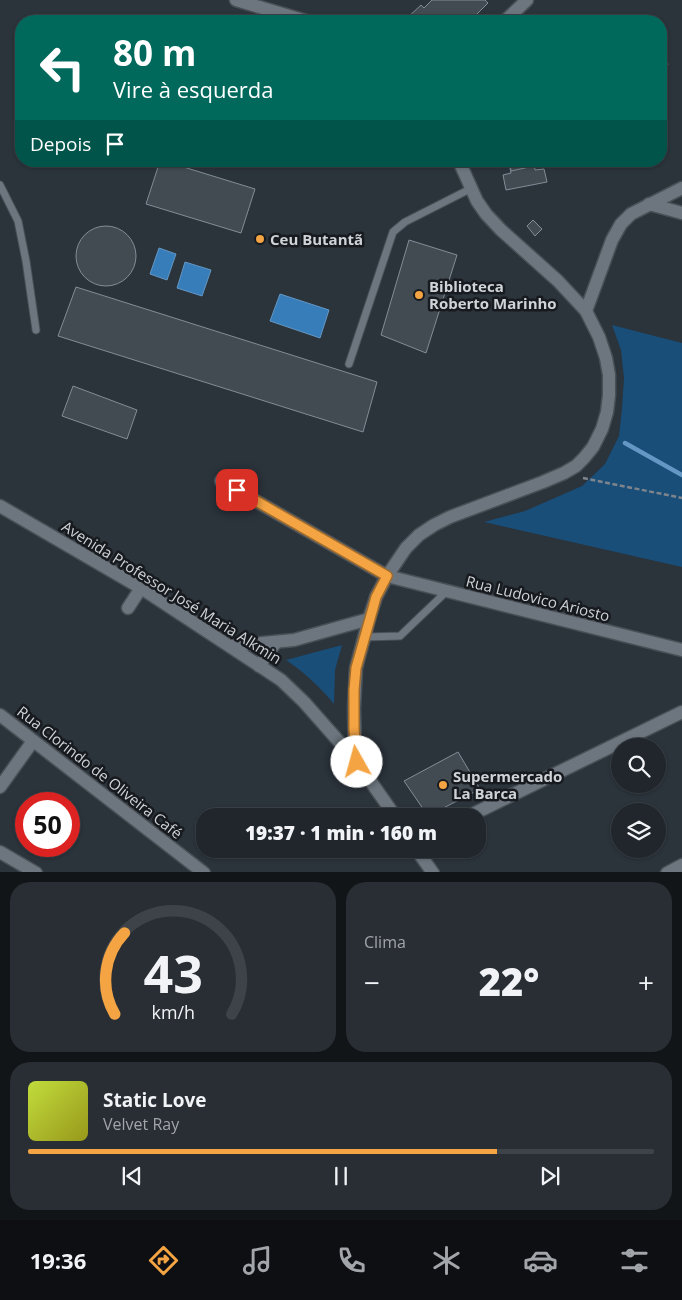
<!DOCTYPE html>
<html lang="pt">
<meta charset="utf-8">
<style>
:root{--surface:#20262c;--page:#282e34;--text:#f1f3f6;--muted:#a2a5a9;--line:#3d4348;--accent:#f4a443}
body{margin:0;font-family:"Open Sans",sans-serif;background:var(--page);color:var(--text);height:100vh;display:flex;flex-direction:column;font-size:19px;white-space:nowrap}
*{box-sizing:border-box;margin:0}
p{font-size:16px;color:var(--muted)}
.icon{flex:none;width:28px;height:28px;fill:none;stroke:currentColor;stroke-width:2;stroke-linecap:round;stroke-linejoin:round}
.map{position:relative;height:872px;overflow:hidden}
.sheet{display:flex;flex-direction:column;gap:10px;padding:10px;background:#121518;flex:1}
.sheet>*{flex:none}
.hud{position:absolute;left:15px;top:15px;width:652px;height:152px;border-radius:20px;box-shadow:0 1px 4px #0004,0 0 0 1px var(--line);background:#00695c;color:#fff;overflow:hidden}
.fabs{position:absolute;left:611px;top:738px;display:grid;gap:10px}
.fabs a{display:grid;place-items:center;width:55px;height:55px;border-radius:50%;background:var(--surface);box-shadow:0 1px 4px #0004,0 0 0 1px var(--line);font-size:25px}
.speed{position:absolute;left:15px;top:792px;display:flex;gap:10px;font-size:25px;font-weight:700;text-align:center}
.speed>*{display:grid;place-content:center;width:65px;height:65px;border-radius:50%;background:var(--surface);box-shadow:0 1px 4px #0004,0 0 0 1px var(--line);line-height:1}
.speed .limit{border:8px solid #d22;background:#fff;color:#111}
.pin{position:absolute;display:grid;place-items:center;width:42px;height:42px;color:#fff;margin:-21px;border-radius:10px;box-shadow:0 2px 8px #0006}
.me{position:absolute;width:55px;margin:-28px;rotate:353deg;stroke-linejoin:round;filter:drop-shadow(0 0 4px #0008)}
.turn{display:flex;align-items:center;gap:18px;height:105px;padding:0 15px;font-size:22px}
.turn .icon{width:65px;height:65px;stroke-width:2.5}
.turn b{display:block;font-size:35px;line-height:42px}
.then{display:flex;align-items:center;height:48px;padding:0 15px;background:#0003;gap:10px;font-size:19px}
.big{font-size:38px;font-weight:800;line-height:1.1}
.sheet .card{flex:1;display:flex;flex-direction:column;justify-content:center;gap:8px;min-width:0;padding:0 18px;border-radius:20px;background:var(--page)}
.sheet .dial{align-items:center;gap:0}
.dial svg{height:130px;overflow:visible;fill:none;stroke:var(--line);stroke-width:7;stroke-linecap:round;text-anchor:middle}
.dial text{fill:var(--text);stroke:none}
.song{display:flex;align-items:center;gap:15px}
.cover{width:60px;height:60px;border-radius:8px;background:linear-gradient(135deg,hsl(70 70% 55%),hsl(60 70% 35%))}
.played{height:5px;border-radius:2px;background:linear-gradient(90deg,var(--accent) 75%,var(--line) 75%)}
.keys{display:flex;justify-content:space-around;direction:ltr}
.heat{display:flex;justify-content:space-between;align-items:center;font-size:28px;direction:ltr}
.sheet .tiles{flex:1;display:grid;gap:10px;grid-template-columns:1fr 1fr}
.card:last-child{grid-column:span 2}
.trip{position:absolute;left:196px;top:808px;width:290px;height:50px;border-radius:20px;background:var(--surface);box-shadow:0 1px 4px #0004,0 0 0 1px var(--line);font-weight:800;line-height:50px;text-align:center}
.dock{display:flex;height:80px;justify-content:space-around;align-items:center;background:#0d0f12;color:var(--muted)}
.dock .icon{width:35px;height:35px}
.dock .current{color:var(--accent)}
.dock b{font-size:22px;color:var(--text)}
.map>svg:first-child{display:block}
.green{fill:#194e79}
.water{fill:#367dba;stroke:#6497c3}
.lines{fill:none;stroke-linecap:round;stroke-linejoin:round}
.stream{stroke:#6497c3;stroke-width:4.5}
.building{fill:#424a52;stroke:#848d97}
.lane-casing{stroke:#484f55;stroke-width:9}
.street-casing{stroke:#484f55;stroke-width:15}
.secondary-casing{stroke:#484f55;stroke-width:15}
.path{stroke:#7e848b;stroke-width:2.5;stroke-dasharray:5 2.5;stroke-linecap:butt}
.lane{stroke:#6d767f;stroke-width:7}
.street{stroke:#6d767f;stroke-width:12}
.secondary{stroke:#6d767f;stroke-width:12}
.route-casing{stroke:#9f6b2c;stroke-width:12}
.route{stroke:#f4a443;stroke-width:9}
.poi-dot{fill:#f4a443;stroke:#171a1e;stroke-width:2}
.labels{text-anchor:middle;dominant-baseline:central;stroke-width:5;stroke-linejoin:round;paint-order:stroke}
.poi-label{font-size:15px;font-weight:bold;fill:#cfd4d9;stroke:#171a1e;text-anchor:start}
.street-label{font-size:15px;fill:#cfd4d9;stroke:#171a1e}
</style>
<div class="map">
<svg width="682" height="873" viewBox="0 0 682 873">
<rect width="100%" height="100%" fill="#2b333b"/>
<!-- green -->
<g class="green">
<polygon points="612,325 682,343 682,567 484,522 525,511 582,486 605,464 619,436 622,408 624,378 621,350"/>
<path d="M 342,645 L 335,670 L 334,704 C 320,687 304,672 286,660 Z"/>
</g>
<!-- water -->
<g class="water">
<polygon points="159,248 176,254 167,280 150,274"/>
<polygon points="185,262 211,270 202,296 177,288"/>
<polygon points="280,294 329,310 320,338 270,321"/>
</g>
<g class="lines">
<!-- stream -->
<polyline class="stream" points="625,443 682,475"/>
</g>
<!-- building -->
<g class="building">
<polygon points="432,0 485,0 488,3 470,21 406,21 405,20 421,5 424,8"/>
<polygon points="665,51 668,65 661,66 661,52"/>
<polygon points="160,161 164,161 255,189 241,233 146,204"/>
<polygon points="500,161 534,161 535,170 544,169 547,182 506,190 503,175 511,173 509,163 500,164"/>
<polygon points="523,161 534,161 534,166 511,171 510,164"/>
<polygon points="533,220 542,229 535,236 527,226"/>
<circle cx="106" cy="256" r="30"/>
<polygon points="409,240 457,255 426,353 381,335"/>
<polygon points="76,287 377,382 363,432 58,336"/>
<polygon points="73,386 137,410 127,439 62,416"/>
<polygon points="458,752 480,789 428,816 404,781"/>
</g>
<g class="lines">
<defs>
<g id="lane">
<polyline points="0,185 18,221 26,261 36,330"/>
<polyline points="349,364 393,232 405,222 472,188"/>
<polyline points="365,637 400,636 447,591"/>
</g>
<g id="street">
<polyline points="505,21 527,0"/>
<polyline points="649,204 682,213"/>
<polyline points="586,311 612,240 621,224 631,214 682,188"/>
<polyline points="221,481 387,576 682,650"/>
<polyline points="128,608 141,588"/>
<polyline points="0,715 204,873"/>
<polyline points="0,787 33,741"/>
<polyline points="469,816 682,712"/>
<polyline points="0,852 36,873"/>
<polyline points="667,873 682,865"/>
</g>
<g id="secondary">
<polyline points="236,0 306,21"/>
<polyline points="0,506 141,588 281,680 304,702 357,762"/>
<polyline points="230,646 294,640 369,619"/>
<polyline points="259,666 276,642"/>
<polyline points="395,816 357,762 355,749 354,708 356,668 369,619 376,597 387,576 406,548 419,535 434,525 450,517 543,482 564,473 576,466 584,458 593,447 602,429 607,412 609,395 609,375 606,358 599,337 586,311 558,281 501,230 486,214 477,201 459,161"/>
<polyline points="416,849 433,873"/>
</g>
</defs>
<!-- lane casing -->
<use href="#lane" class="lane-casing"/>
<!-- street casing -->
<use href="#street" class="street-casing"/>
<!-- secondary casing -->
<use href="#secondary" class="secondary-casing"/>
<!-- path -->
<polyline class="path" points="583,478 682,498"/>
<!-- lane -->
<use href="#lane" class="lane"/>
<!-- street -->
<use href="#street" class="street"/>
<!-- secondary -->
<use href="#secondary" class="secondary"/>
</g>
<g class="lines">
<defs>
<polyline id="route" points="237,490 387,576 376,597 373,608 356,668 354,690 354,729 357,762"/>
</defs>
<!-- route casing -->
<use href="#route" class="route-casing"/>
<!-- route -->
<use href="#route" class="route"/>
</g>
<!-- markers -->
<g class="poi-dot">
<circle cx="260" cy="239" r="5"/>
<circle cx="419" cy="295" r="5"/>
<circle cx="443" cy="785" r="5"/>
</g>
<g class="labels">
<!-- poi labels -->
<g class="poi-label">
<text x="270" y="239">Ceu Butantã</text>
<text x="429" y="286">Biblioteca<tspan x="429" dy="17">Roberto Marinho</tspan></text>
<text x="453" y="776">Supermercado<tspan x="453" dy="17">La Barca</tspan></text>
</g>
<!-- street labels -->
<g class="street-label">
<text transform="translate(172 592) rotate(32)">Avenida Professor José Maria Alkmin</text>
<text transform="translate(538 598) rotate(14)">Rua Ludovico Ariosto</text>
<text transform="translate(100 772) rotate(38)">Rua Clorindo de Oliveira Café</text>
</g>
</g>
</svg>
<div class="fabs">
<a><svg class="icon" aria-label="search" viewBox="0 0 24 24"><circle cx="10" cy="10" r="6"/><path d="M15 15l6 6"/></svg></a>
<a><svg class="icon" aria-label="layers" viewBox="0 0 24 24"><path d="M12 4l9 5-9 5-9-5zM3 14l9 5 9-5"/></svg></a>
</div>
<div class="speed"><div class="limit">50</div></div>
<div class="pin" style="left:237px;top:490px;background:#d93025"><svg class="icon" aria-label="arrive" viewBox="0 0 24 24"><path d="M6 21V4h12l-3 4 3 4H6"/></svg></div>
<svg class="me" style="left:357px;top:762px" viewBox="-20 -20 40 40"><circle r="19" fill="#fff"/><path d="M0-13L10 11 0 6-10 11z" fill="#f4a443"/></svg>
<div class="trip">19:37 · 1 min · 160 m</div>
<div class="hud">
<div class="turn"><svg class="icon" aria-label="left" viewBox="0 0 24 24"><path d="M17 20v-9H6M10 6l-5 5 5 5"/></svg><div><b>80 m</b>Vire à esquerda</div></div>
<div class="then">Depois<svg class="icon" aria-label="arrive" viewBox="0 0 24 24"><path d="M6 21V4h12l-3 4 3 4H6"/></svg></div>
</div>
</div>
<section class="sheet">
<div class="tiles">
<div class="card dial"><svg viewBox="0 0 100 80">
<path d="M14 69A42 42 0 1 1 86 69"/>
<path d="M14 69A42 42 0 0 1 20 19" stroke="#f4a443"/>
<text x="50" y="56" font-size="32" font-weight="700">43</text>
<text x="50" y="72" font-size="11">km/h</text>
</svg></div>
<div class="card"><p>Clima</p>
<div class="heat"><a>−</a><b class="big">22°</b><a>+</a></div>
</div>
<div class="card">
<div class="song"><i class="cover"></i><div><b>Static Love</b><p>Velvet Ray</p></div></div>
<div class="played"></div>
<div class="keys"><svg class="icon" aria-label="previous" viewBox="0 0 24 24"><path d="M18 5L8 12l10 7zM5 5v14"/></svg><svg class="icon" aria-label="pause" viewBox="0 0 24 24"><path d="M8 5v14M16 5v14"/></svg><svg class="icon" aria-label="next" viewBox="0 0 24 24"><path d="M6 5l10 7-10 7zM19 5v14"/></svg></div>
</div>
</div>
</section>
<nav class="dock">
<b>19:36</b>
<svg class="icon current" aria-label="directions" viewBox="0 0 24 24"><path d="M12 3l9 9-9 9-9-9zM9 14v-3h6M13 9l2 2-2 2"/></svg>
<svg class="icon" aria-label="music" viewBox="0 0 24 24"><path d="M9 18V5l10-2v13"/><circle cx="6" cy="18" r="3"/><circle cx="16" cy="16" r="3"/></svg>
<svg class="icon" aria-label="phone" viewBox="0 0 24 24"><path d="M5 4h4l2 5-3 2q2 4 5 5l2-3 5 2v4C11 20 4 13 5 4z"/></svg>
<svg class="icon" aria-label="climate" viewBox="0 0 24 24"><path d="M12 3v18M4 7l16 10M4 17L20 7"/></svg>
<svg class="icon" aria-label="car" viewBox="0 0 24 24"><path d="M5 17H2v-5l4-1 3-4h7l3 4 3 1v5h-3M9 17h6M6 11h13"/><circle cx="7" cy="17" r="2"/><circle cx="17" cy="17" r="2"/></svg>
<svg class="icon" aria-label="filters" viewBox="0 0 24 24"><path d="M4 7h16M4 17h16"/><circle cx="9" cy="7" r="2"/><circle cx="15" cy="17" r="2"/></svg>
</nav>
